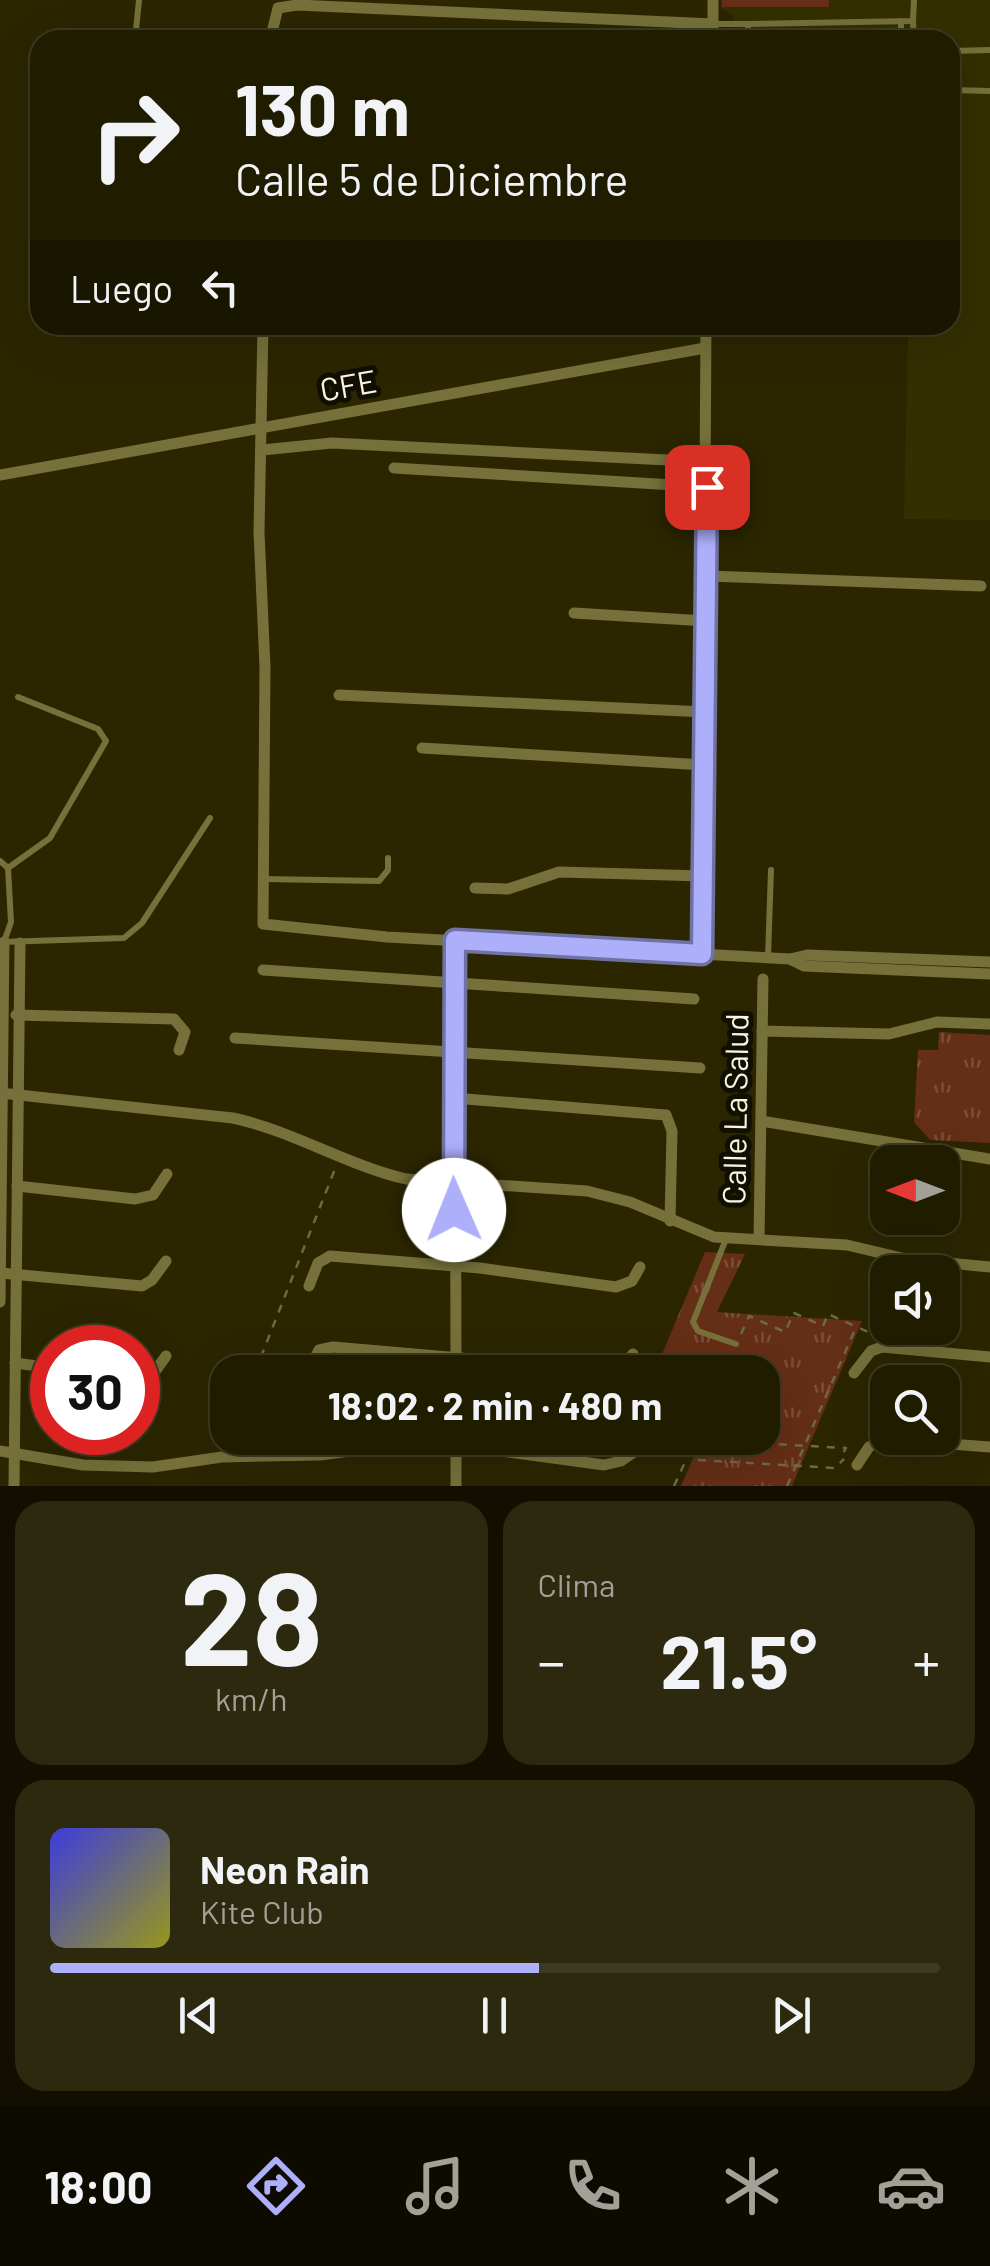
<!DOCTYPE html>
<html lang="es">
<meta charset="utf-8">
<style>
:root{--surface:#201c00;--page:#2d290f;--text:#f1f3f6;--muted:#a2a199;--line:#3d3a22;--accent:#adaffb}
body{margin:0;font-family:Barlow,sans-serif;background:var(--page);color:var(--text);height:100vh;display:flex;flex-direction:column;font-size:38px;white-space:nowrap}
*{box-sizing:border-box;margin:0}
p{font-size:32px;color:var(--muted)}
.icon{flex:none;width:55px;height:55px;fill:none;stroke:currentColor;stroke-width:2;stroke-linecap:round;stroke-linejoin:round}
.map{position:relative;height:1486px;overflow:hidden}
.sheet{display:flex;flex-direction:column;gap:15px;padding:15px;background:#120f00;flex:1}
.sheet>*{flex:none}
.guide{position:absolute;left:30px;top:30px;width:930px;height:305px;border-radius:30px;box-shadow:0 10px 40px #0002,0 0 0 2px var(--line);background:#201c00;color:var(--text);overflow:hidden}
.needle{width:65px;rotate:270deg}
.fabs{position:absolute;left:870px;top:1145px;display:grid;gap:20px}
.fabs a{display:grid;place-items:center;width:90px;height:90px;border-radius:20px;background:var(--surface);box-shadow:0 10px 40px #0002,0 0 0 2px var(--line);font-size:50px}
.speed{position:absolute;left:30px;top:1325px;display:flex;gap:20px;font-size:50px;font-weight:700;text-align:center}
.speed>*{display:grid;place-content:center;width:130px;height:130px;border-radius:50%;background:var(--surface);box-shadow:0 10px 40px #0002,0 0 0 2px var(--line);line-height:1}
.speed .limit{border:15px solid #d22;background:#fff;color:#111}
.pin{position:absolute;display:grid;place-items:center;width:85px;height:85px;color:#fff;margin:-42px;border-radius:20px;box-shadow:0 5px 15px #0006}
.me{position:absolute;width:110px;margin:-55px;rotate:359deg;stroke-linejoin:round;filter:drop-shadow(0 0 8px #0008)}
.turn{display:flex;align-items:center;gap:35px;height:210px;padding:0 40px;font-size:45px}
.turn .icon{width:130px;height:130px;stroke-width:2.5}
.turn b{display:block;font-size:70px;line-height:85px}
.then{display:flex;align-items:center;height:95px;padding:0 40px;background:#0003;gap:20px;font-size:38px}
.big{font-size:75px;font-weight:700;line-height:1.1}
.sheet .tile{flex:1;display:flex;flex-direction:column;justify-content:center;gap:15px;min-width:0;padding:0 35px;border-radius:30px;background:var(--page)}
.sheet .dial{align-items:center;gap:0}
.dial b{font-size:130px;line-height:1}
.song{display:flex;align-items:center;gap:30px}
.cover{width:120px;height:120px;border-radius:15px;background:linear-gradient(135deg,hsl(240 70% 55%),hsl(60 70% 35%))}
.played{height:10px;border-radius:5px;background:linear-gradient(90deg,var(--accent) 55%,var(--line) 55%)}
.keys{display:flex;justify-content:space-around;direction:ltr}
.heat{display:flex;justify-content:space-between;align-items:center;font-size:55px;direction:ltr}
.sheet .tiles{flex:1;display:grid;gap:15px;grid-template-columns:1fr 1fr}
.tile:last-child{grid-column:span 2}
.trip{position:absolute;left:210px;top:1355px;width:570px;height:100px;border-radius:30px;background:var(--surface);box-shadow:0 10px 40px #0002,0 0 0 2px var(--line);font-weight:700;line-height:100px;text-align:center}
.tabs{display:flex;height:160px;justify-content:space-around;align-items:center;background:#0d0b00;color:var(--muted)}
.tabs .icon{width:70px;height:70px}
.tabs .active{color:var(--accent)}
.tabs b{font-size:45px;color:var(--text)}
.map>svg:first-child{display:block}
.built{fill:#342f00}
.grass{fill:#652e16}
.park{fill:url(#park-tufts)}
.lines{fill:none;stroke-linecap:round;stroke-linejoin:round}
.path{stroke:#6d6948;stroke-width:2.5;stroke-dasharray:8 8;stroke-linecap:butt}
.service{stroke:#76703a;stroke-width:6}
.minor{stroke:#76703a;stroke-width:11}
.route-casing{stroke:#7072a3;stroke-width:25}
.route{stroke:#adaffb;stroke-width:18}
.labels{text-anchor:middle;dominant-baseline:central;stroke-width:10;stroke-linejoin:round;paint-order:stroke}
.street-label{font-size:32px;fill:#f7f5e0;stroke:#110f02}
</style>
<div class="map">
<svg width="990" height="1486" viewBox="0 0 990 1486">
<defs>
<pattern id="park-tufts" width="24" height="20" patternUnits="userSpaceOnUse" patternTransform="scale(2.5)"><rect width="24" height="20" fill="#652e16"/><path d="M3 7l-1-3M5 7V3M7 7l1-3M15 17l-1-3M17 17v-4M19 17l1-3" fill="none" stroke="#7c4d38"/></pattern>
</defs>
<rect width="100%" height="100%" fill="#2b2600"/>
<!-- built -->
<polygon class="built" points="721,0 990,0 990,520 904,519 908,325 950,325 950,40 733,40 733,16 721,8"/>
<!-- grass -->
<rect class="grass" x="722" y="0" width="107" height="7"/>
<!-- park -->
<g class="park">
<polygon points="939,1032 990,1035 990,1143 930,1140 914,1122 918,1050 938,1050"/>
<polygon points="705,1252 745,1254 717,1312 862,1321 792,1486 681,1486 702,1438 762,1438 762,1372 731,1372 733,1366 660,1359"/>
</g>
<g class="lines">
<!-- path -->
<g class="path">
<polyline points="741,1334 749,1316 785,1332 794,1313 823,1326 828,1314 875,1335"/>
<polyline points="255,1372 335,1169"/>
<polyline points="724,1372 731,1356"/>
<polyline points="699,1440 846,1448 841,1457"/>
<polyline points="226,1446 230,1438"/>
<polyline points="698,1460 835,1468 844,1459"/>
<polyline points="674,1486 686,1460"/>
<polyline points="787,1486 856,1327"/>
</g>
<!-- service -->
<g class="service">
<polyline points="913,21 914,40"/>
<polyline points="715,24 748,24"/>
<polyline points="135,40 139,0"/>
<polyline points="748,40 748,24 913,21 914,0"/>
<polyline points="901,40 901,21"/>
<polyline points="950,51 990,50"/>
<polyline points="950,90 990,91"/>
<polyline points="0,861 8,868 11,922 4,942"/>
<polyline points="8,868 50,838 106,741 98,729 18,697"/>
<polyline points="263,879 379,881 388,870 388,858"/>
<polyline points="1,942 124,938 142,923 210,818"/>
<polyline points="768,957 771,870"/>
<polyline points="726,1239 693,1322 698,1331 736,1344"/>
</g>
<!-- minor -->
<g class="minor">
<polyline points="270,40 278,8 297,5 713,24"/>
<polyline points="713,40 713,0"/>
<polyline points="263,325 259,532 265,667 263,924 387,937 790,959 807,955 990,962"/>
<polyline points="262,450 332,443 707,462"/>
<polyline points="394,468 707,487"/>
<polyline points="0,475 705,348"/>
<polyline points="707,576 981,586"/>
<polyline points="574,613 706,621"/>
<polyline points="339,695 705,712"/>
<polyline points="422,748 704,765"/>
<polyline points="475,888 508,889 559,872 704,876"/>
<polyline points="455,941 456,1372"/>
<polyline points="702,954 706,325"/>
<polyline points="790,959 804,966 990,974"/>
<polyline points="263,970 694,999"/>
<polyline points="16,1015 174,1019 185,1032 179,1050"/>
<polyline points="762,1031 889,1034 937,1022 990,1024"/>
<polyline points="235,1038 700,1068"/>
<path d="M 0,1093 L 233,1118 C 293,1131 346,1165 406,1179 L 587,1191 L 630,1202 L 714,1237 L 847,1245 L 906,1259 L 990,1267"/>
<polyline points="453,1098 666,1115 672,1131 670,1221"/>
<polyline points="761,1121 990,1159"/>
<polyline points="17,1186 135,1199 153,1195 167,1174"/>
<polyline points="759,1239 763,979"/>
<polyline points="0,1273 142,1286 152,1280 166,1261"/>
<polyline points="309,1286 318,1263 330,1256 480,1268 616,1287 632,1281 640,1267"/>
<polyline points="0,1302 4,942"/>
<polyline points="15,1363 52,1368"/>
<polyline points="308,1372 319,1350 333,1347 613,1371 622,1368 633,1354"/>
<polyline points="854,1373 871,1351 882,1347 990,1357"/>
<polyline points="138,1379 156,1370 166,1356"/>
<polyline points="0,1451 83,1465 153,1467 222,1457 320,1455 401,1444 456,1445 604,1465 621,1461 650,1441 691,1448"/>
<polyline points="857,1465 869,1447 884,1439 990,1447"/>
<polyline points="14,1486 20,943"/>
<polyline points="456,1486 456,1440"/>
</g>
</g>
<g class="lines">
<defs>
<polyline id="route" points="454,1210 455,940 702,954 707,487"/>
</defs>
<!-- route casing -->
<use href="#route" class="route-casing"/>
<!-- route -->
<use href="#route" class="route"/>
</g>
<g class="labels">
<!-- street labels -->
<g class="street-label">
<text transform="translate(348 384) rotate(-10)">CFE</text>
<text transform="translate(734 1109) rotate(-89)">Calle La Salud</text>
</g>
</g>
</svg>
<div class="fabs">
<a><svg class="needle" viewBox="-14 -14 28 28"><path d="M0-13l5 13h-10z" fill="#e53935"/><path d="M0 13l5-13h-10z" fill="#a2a199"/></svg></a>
<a><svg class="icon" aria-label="sound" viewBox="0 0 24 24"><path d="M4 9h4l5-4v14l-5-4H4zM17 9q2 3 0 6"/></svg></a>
<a><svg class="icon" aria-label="search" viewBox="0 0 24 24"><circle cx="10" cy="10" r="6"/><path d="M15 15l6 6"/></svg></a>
</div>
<div class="speed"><div class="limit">30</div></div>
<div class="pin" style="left:707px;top:487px;background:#d93025"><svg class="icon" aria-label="arrive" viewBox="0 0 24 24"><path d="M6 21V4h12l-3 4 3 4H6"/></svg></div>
<svg class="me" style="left:454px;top:1210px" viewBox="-20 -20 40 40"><circle r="19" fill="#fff"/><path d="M0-13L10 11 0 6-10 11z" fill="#adaffb"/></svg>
<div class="trip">18:02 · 2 min · 480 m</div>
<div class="guide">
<div class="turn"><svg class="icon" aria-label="right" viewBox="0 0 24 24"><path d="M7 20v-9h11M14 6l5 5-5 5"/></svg><div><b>130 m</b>Calle 5 de Diciembre</div></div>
<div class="then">Luego<svg class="icon" aria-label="left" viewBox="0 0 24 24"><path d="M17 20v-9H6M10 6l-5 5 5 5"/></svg></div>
</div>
</div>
<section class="sheet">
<div class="tiles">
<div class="tile dial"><b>28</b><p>km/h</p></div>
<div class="tile"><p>Clima</p>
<div class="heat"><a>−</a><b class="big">21.5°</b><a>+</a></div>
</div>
<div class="tile">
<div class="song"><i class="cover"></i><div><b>Neon Rain</b><p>Kite Club</p></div></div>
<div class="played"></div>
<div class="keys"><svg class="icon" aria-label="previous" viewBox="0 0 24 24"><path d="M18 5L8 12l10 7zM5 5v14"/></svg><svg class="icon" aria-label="pause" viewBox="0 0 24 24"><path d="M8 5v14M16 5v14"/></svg><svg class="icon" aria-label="next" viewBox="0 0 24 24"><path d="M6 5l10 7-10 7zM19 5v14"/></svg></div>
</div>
</div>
</section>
<nav class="tabs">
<b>18:00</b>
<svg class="icon active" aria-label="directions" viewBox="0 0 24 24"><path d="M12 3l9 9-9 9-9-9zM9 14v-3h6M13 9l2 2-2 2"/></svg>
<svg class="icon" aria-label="music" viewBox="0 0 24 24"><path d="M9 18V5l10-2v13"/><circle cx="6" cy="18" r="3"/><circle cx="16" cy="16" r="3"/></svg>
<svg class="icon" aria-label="phone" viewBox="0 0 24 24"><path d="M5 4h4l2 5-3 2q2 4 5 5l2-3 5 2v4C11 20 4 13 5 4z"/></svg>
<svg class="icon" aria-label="climate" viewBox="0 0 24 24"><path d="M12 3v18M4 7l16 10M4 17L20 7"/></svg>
<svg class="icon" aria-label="car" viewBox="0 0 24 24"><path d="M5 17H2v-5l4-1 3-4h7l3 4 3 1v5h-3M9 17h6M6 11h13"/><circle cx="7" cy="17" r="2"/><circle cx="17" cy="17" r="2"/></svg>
</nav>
